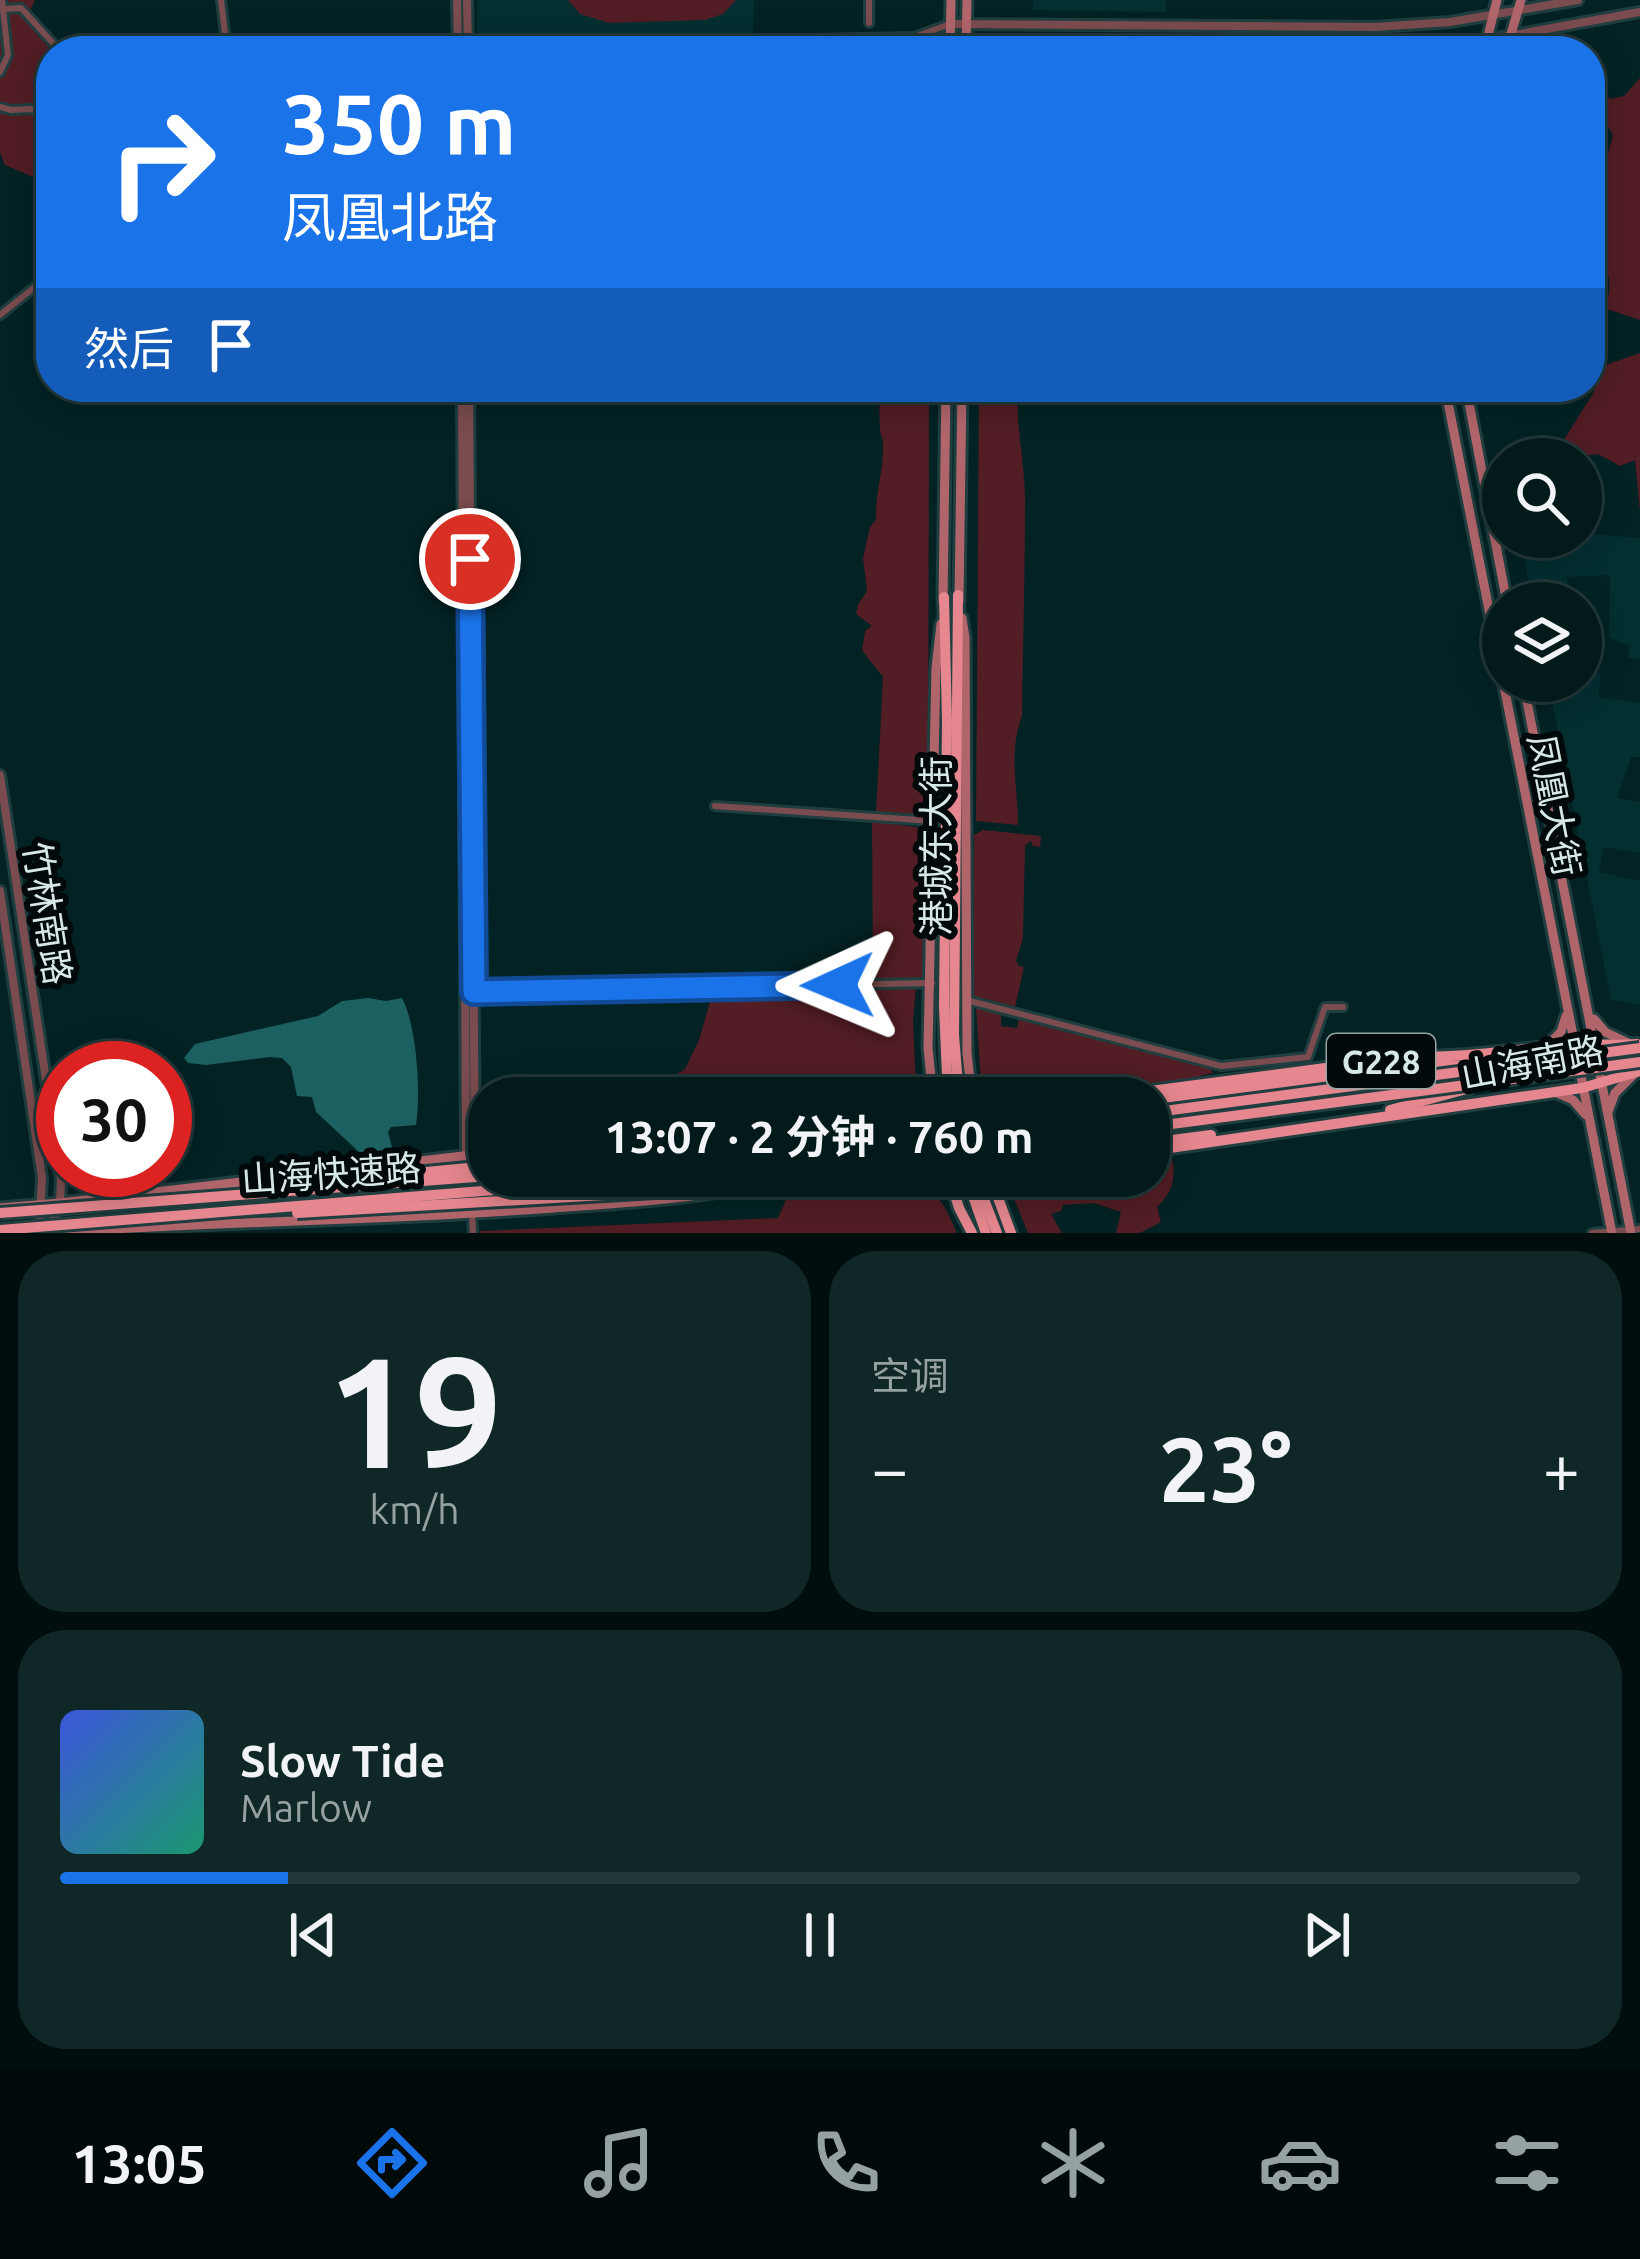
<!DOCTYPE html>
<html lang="zh">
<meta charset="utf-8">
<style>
:root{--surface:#021a1a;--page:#102727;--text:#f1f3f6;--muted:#96a1a2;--line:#233839;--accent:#1a73e8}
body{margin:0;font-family:Ubuntu,"Noto Sans SC",sans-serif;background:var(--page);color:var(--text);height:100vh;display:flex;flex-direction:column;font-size:45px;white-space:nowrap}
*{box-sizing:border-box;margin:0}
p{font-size:39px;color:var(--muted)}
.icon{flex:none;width:66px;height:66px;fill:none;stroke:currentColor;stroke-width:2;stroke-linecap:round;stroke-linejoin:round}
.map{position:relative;height:1233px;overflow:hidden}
.drawer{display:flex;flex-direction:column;gap:18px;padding:18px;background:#010e0e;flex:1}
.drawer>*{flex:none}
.banner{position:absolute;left:36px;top:36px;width:1569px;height:366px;border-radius:48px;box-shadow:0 6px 30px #0003,0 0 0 3px var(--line);background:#1a73e8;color:#fff;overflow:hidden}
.fabs{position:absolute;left:1482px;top:438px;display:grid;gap:24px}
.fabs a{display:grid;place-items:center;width:120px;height:120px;border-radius:50%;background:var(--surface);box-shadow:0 6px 30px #0003,0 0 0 3px var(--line);font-size:60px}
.speed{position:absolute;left:36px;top:1041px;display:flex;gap:24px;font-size:60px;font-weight:700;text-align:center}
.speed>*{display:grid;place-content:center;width:156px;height:156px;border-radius:50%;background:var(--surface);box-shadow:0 6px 30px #0003,0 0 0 3px var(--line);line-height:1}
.speed .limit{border:18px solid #d22;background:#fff;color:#111}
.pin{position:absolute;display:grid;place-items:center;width:102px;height:102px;color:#fff;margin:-51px;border:6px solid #fff;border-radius:50%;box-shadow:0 3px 12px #0007}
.me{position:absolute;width:132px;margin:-66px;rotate:269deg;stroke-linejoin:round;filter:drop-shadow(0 0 9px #0008)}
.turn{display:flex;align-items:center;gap:42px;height:252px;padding:0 48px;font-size:54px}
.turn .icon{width:156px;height:156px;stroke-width:2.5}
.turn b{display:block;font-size:84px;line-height:102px}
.then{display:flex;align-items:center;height:114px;padding:0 48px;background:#0003;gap:24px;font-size:45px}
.big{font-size:90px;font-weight:700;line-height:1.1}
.drawer .card{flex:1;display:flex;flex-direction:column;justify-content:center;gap:18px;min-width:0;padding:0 42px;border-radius:48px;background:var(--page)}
.drawer .dial{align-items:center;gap:0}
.dial b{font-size:156px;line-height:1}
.song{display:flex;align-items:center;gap:36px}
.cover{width:144px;height:144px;border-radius:18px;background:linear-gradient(135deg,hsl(230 70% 55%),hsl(160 70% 35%))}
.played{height:12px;border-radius:6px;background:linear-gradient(90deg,var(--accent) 15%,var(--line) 15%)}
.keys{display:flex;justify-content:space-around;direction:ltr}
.heat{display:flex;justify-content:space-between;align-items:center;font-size:66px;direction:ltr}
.drawer .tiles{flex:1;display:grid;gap:18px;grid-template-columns:1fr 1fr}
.card:last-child{grid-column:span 2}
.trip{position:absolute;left:468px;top:1077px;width:702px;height:120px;border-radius:48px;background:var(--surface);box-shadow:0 6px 30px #0003,0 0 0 3px var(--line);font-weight:700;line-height:120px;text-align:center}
.tab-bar{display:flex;height:192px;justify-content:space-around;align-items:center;background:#010a0a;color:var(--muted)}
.tab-bar .icon{width:84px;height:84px}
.tab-bar .on{color:var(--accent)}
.tab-bar b{font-size:54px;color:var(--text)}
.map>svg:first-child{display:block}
.built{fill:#042f31}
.green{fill:#521d24}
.water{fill:#1c6062}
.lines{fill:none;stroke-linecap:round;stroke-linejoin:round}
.minor-casing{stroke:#203e3f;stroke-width:12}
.tertiary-casing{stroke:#203e3f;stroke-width:14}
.secondary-casing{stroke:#203e3f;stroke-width:15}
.trunk-casing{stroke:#203e3f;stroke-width:16}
.minor{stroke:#7b4c4f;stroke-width:6}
.tertiary{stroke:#7b4c4f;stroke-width:8}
.secondary{stroke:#b0656b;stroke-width:9}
.trunk{stroke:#e6868e;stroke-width:10}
.trunk-bridge-casing{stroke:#203e3f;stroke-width:16;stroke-linecap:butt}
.trunk-bridge{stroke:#e6868e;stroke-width:10}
.route-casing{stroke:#114b97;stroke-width:30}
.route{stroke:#1a73e8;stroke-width:21}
.labels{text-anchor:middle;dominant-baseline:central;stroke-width:12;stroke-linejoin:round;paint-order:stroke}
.shield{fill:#01090a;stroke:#97a5a5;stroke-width:3}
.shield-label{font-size:33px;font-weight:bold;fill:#d7e8e8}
.street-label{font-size:36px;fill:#d7e8e8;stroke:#01090a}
</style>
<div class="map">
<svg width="1640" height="1233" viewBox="0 0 1640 1233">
<rect width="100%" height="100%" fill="#022223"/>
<!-- built -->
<g class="built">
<polygon points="477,0 754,0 753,51 477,51"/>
<polygon points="1033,0 1166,0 1166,12 1033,10"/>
<polygon points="1581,533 1640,538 1640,660 1628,657 1629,646 1609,638 1610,575 1567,577 1570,603 1533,603 1520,537 1581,537"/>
<polygon points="1581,642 1589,644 1592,672 1601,674 1598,697 1638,703 1640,700 1640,757 1631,757 1617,798 1640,802 1640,853 1603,847 1599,872 1640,881 1640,1005 1611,1000 1548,681 1581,681"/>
</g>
<!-- green -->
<g class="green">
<path d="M 0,0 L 35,0 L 27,17 L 54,51 L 51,51 L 51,90 L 43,104 C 52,125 54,162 38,179 L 5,165 L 0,152 Z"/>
<polygon points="568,0 736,0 723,14 705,20 609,23 580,14"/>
<path d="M 1590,74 L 1610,99 L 1624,96 L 1640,78 L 1640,320 L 1604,308 C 1618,282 1601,257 1595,232 C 1589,201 1606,165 1613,135 L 1609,128 L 1590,113 Z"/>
<polygon points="1640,353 1640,511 1635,460 1620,466 1598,454 1552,459 1592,395 1606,365"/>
<path d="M 879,387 L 929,387 L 928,817 L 876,813 L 883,677 L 862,650 L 865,631 L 872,626 L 856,614 L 858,605 L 867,591 L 863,558 L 870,527 L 876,520 C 875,495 883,473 883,448 C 883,430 882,446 880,428 C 879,415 880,401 879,387 Z"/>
<path d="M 979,387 L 1018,387 C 1015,424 1025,462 1025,499 C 1025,572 1023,644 1022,716 C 1008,752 1018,788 1018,825 L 976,821 Z"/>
<polygon points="872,821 928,829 924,867 927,913 926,979 889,983 873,981"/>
<polygon points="983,830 1041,836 1040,847 1033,846 1031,841 1025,846 1023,938 1016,961 1019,966 1024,967 1015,1007 974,998 973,994 974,835"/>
<polygon points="916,987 913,1020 916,1087 914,1098 654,1098 656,1087 685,1069 699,1040 713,991"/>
<polygon points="976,1008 1001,1013 1001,1026 1017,1028 1019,1018 1210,1067 1213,1073 1104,1098 982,1098"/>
<path d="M 1172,1157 C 1176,1179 1173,1191 1157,1207 L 1161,1222 L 1140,1233 L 1116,1233 L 1121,1212 L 1094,1203 L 1063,1205 L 1061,1211 L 1051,1214 L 1062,1233 L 1028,1233 L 1015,1201 L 1012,1185 L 1019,1176 L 1149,1176 L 1149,1160 Z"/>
<path d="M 899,1183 C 938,1186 942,1200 957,1233 L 480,1233 L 480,1231 L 778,1218 L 791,1188 Z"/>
</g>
<!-- water -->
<path class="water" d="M 368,998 L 386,1001 L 402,998 C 417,1027 421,1092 416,1125 L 391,1127 L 388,1132 L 393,1151 L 359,1152 L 316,1112 L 312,1097 L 297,1096 L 291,1067 L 282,1058 L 270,1057 L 206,1065 L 188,1063 L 184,1058 L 195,1044 L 318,1016 L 342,1001 Z"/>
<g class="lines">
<defs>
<g id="minor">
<polyline points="221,0 227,51"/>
<polyline points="869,0 869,23"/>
<polyline points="3,9 21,8 60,51"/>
<polyline points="917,36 950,24"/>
<polyline points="227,50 914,37 950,48"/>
<polyline points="0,72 8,55 2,0"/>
<polyline points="0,107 11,110 31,109 51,116"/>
<polyline points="0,315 51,274"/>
<polyline points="715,806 933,821"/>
<polyline points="474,992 932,983"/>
<polyline points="966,1000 1221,1066 1308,1057 1325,1007 1343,1007"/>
<polyline points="472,1214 473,1233"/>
<polyline points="1592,1233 1640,1229"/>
</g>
<g id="tertiary">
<polyline points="457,0 458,51"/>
<polyline points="467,0 468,51"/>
<polyline points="951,24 1376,27 1450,22 1578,0"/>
<polyline points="950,48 1377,51 1453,46 1640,12"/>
<polyline points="462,387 466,1154 472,1214"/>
<polyline points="469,387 475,1171"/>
<polyline points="0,775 61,1179 60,1203 50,1229"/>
<polyline points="0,891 42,1178 39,1233"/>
</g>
<g id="secondary">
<polyline points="950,51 951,0"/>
<polyline points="966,51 967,0"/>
<polyline points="1484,51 1497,0"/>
<polyline points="1506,51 1521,0"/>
<polyline points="1445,387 1612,1233"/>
<polyline points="1466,387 1507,603"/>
<polyline points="943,601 946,387"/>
<polyline points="959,601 962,387"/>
<polyline points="962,618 965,638 967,1053 972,1098"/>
<polyline points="1523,681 1631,1233"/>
<polyline points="1594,1019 1605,1032 1628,1043"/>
<polyline points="1547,1046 1561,1032 1566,1016"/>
<polyline points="1557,1093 1573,1100 1586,1115"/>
<polyline points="933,1098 928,1048 936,668 941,624"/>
<polyline points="1608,1112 1615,1093 1635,1073"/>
<polyline points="770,1184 850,1176"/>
<polyline points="0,1208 60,1203 489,1153"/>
<path d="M 47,1233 C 216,1221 385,1221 553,1208 C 608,1204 663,1201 718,1192"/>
</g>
<g id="trunk">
<polyline points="958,595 954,1035 959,1098"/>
<polyline points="944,597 947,722 944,1006 948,1098"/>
<path d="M 1124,1098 L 1135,1093 L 1409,1057 C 1464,1058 1516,1049 1570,1045 C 1592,1043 1615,1046 1637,1044"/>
<polyline points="1149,1100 1408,1067 1484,1065"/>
<polyline points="1390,1110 1470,1088"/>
<polyline points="1149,1143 1211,1135"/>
<polyline points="1149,1151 1582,1088 1640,1071"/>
<polyline points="949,1176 959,1208 972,1233"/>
<polyline points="966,1176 986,1233"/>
<polyline points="975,1176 997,1233"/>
<polyline points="990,1176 1011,1233"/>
<polyline points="655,1192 774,1184"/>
</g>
</defs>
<!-- minor casing -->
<use href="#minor" class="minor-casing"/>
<!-- tertiary casing -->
<use href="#tertiary" class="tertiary-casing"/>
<!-- secondary casing -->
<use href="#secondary" class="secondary-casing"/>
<!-- trunk casing -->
<use href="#trunk" class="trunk-casing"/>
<!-- minor -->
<use href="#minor" class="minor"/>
<!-- tertiary -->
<use href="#tertiary" class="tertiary"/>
<!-- secondary -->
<use href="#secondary" class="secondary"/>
<!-- trunk -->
<use href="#trunk" class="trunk"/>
<defs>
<g id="trunk-bridge">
<polyline points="1149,1113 1640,1048"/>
<polyline points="1149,1127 1640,1062"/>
<polyline points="343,1180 489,1166"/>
<polyline points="0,1213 489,1176"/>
<polyline points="297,1213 655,1192"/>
<polyline points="0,1230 667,1176"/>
</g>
</defs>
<!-- trunk-bridge casing -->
<use href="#trunk-bridge" class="trunk-bridge-casing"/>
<!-- trunk-bridge -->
<use href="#trunk-bridge" class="trunk-bridge"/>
</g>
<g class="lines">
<defs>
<polyline id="route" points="470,559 474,992 838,985"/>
</defs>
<!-- route casing -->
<use href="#route" class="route-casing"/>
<!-- route -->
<use href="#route" class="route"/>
</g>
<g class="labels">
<!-- shield labels -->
<rect class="shield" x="1327" y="1034" width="108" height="54" rx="9"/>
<g class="shield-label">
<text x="1381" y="1061">G228</text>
</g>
<!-- street labels -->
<g class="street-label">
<text transform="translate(1555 805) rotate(79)">凤凰大街</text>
<text transform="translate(935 846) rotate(-90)">港城东大街</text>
<text transform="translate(48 913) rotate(81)">竹林南路</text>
<text transform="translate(1532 1062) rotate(-11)">山海南路</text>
<text transform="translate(331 1173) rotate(-4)">山海快速路</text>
</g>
</g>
</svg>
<div class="fabs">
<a><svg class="icon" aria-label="search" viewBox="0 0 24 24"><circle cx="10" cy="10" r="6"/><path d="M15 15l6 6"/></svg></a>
<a><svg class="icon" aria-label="layers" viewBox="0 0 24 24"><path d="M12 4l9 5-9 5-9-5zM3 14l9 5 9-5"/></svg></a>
</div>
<div class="speed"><div class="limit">30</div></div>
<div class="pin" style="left:470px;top:559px;background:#d93025"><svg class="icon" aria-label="arrive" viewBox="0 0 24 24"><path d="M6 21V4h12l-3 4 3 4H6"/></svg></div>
<svg class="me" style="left:838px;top:985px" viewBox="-20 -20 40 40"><path d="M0-17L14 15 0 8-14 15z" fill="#1a73e8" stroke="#fff" stroke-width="4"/></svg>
<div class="trip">13:07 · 2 分钟 · 760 m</div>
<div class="banner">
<div class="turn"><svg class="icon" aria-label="right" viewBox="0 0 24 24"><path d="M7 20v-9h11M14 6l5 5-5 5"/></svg><div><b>350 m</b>凤凰北路</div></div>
<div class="then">然后<svg class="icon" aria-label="arrive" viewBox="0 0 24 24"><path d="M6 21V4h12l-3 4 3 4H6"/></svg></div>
</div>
</div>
<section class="drawer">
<div class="tiles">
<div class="card dial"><b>19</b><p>km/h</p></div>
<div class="card"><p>空调</p>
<div class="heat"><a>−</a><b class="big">23°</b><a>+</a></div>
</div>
<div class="card">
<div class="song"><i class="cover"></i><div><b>Slow Tide</b><p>Marlow</p></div></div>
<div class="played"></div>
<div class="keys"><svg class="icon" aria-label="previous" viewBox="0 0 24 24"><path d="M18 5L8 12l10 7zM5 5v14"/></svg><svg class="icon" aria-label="pause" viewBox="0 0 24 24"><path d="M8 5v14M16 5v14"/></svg><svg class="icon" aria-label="next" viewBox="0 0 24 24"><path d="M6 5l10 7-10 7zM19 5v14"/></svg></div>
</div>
</div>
</section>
<nav class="tab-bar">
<b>13:05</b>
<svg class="icon on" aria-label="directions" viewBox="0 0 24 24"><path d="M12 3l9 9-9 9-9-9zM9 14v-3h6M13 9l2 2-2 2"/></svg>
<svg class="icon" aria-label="music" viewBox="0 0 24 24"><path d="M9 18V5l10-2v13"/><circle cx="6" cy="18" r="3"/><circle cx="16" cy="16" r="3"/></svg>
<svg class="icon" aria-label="phone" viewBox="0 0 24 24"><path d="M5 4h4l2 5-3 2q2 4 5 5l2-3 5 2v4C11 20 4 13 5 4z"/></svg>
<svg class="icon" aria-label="climate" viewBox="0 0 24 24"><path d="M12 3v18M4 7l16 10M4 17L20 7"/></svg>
<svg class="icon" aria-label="car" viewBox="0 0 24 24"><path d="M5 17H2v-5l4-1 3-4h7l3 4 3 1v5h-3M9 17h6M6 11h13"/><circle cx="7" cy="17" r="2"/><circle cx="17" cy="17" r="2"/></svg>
<svg class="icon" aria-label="filters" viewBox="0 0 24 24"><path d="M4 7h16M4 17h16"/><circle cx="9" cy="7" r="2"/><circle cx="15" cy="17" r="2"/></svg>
</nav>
